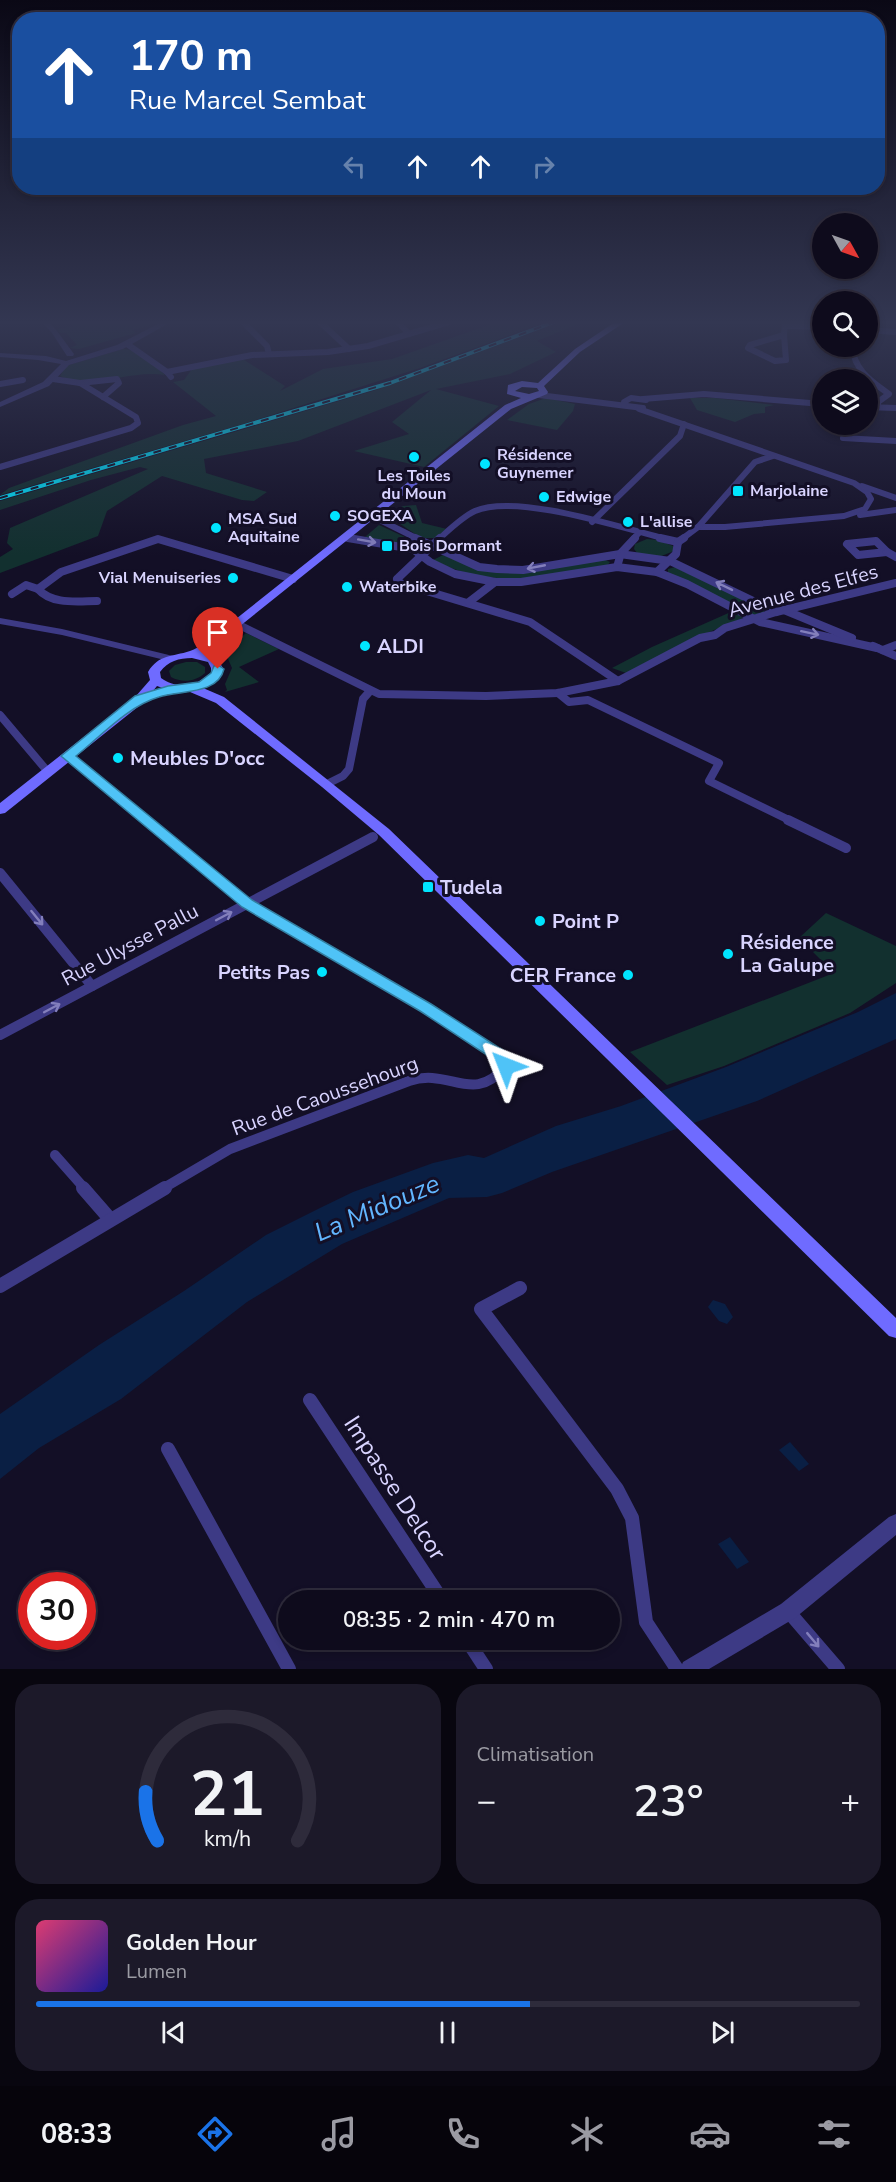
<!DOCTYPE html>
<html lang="fr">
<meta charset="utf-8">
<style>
:root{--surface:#0e0b1c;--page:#1c1929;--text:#f1f3f6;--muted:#9b9ba3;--line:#2e2b3b;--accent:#1a73e8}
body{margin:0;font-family:"Nunito Sans",sans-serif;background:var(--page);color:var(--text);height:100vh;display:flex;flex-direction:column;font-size:22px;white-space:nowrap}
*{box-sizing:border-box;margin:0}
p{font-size:20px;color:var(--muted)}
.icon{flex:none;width:33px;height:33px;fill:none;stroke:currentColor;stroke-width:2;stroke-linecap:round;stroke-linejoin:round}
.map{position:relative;height:1669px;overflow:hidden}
.panel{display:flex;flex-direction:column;gap:15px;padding:15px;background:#08060f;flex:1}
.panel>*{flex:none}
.top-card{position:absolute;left:12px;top:12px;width:873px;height:183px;border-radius:24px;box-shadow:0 3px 9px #0003,0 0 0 2px var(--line);background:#1a4fa0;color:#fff;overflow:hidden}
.needle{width:39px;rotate:130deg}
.fabs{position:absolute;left:812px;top:213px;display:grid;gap:12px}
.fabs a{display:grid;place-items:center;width:66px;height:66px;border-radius:50%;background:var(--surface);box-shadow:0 3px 9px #0003,0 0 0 2px var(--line);font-size:30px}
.speed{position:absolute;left:18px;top:1572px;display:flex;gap:12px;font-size:30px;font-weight:700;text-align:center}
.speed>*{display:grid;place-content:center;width:78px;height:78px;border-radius:50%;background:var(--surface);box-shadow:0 3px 9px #0003,0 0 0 2px var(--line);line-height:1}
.speed .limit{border:9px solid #d22;background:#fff;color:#111}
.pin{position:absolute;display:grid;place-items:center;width:51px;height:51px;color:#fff;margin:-62px -26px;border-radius:50% 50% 50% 0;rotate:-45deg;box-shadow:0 0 6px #0007}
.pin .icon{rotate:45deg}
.me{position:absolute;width:66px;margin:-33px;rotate:315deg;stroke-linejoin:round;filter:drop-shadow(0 0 4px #0008)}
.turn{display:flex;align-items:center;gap:21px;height:126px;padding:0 18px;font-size:27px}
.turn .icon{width:78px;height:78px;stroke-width:2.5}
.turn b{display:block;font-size:42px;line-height:51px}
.lanes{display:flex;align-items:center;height:57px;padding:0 18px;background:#0003;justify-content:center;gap:30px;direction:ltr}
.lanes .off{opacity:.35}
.big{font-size:45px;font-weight:600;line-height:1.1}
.panel .card{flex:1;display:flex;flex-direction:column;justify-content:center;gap:9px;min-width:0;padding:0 21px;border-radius:24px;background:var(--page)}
.panel .dial{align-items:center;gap:0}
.dial svg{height:156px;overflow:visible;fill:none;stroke:var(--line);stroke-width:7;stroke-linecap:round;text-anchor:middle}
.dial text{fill:var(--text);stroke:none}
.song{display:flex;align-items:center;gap:18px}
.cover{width:72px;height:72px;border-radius:9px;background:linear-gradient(135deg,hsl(340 70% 55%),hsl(240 70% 35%))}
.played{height:6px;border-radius:3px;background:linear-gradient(90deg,var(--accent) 60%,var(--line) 60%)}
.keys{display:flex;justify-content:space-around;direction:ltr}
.heat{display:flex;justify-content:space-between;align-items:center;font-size:33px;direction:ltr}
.panel .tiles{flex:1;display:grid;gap:15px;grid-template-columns:1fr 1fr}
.card:last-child{grid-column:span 2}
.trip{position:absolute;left:278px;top:1590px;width:342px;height:60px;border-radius:30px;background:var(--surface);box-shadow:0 3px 9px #0003,0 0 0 2px var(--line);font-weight:600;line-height:60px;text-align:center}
.menu{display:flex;height:96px;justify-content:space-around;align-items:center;background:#06040b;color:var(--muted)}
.menu .icon{width:42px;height:42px}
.menu .current{color:var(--accent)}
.menu b{font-size:27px;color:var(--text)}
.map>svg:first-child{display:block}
.green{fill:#12302f}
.water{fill:#0a1f44}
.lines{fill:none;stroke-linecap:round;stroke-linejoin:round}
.minor-far3{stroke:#3d3a85;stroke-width:6}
.minor-far2{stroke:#3d3a85;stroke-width:8}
.minor-far1{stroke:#3d3a85;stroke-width:10}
.minor{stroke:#3d3a85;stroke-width:14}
.tertiary{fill:#3d3a85;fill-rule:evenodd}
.secondary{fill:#6f6bff;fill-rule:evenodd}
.rail-casing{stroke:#00e5ff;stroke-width:4}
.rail{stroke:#130f26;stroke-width:2;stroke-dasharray:8;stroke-linecap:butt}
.oneway{stroke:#837fbc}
.route{fill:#4fc3f7;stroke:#337fa1;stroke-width:1.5}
.poi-dot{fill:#00e5ff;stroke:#130f26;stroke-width:2}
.labels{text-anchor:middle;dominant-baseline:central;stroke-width:6;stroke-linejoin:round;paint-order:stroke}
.far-poi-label{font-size:16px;font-weight:bold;fill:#d9d4ff;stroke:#130f26;text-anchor:start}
.street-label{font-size:20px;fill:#d9d4ff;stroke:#130f26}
.poi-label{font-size:20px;font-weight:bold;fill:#d9d4ff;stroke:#130f26;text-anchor:start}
.near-street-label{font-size:24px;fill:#d9d4ff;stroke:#130f26}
.near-water-label{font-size:26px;font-style:italic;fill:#62b6ff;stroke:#130f26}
</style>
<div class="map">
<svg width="896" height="1669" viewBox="0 0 896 1669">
<rect width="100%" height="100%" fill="#130f26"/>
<!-- green -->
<g class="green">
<polygon points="69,322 161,322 133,330 136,333 79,349 70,348 77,345 66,333 60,333 57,329 73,326"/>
<polygon points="497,322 545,322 420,368 246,423 0,495 9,488 183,425 216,416 173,382 184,380 192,369 241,358 285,386 280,391 323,369 392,359"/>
<polygon points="561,322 583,322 537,341 556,352 510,374 436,389 499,406 424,467 354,451 409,434 392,422 431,390 298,441 204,459 206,473 267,492 254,501 242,500 162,476 107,511 98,536 0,573 0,557 13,549 7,543 10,528 148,469 140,467 91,480 0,510 0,501 373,391"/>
<path d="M 123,349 C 140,349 153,364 165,375 C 131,369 91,391 60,376 L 66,366 Z"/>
<polygon points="546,398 575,404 573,411 557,430 507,420 529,404"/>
<polygon points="690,398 715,398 774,405 765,407 765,413 754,414 735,422 697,410"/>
<polygon points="416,505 422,523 447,529 435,538 421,538 390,517 390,513 403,506"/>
<polygon points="379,525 422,545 413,547 365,537"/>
<polygon points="647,539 658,540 673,546 674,551 659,557 638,554 634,549 635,544"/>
<path d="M 443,555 L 486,570 L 603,559 L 610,562 L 607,566 C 545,577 492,590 433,560 Z"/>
<polygon points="675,567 764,610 764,614 752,615 668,573 668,569"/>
<polygon points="733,611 743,618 688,641 626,673 612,668 652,647"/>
<polygon points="246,633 279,649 239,667 259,682 225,692 227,690 225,684 232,668 225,652"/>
<path d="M 186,662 L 197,662 L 205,667 L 205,673 C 195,682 182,683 171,677 L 169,671 L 175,665 Z"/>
<polygon points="826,913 896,946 896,983 850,1013 724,1066 667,1085 630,1052 834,973 799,938"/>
</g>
<!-- water -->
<g class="water">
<polygon points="896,993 896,1039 757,1101 552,1172 502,1193 487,1197 449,1198 342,1244 247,1302 121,1399 39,1448 0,1479 0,1414 99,1345 184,1291 266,1235 322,1207 353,1192 433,1163 468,1155 484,1158 556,1126 621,1106 726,1067 858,1012"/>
<polygon points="713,1300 725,1304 733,1317 727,1324 719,1321 708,1307"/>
<polygon points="790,1442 809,1464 799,1471 779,1450"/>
<polygon points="730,1537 749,1562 737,1569 718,1544"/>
</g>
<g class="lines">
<!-- minor-far3 -->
<g class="minor-far3">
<polyline points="243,322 267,346 269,354"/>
<polyline points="320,322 349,349"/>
<polyline points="398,322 409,334"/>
<polyline points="785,326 822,327"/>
<polyline points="867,330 896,332"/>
<polygon points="784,335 786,360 775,361 748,348 750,345"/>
<polyline points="784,335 785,322"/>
<polyline points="127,344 167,372"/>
<path d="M 852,346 C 854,370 871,381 889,394 L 878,402 L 878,407"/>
<polyline points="171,377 167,372 252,355 328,352 368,346 449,322"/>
<polyline points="80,383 117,379 119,383 103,397"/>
<polyline points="0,384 23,380"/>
<polyline points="539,395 643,408"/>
<polyline points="643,399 704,394 822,404"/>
<polyline points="624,405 624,402 631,398 646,400"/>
<polyline points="867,407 896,408"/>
<polyline points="639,409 854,483 867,492 871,499 865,509 844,516 725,527 698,527"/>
<polyline points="843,438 896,441"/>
<polyline points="0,467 131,428 138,423 136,417 80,383 53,379"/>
<polyline points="862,486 896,498"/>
<polyline points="860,515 896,510"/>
<polyline points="372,516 418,539"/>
<polyline points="592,522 680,436 684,424"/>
<polyline points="345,537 357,539"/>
<path d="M 439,539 C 450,529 462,517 475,511 C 516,493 622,528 666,539"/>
<polyline points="633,539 639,533"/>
<polyline points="682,539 698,527 755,462 773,456"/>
</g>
<!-- minor-far2 -->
<g class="minor-far2">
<polyline points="348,538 413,549 430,562 455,574 495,582 521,582 617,567 657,572 687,584 760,622 877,648"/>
<polyline points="415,538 479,567 497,569 523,570 620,554 670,561 776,612"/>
<polyline points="440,538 397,579 400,583 530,622 618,681"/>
<polyline points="660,538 678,542"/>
<polygon points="876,541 887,552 858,555 847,544"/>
<polyline points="678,542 684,538"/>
<polyline points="887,552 896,557"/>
<polyline points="617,567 621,553 635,538"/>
<polyline points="657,572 676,554 678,542"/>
<polyline points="12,594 26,585 38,589"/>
<path d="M 97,601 C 78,601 52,605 38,589 L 61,572 L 158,539 L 293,579"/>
<polyline points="469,602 495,582"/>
<polyline points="784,610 852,638"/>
<polyline points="237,624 379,694 486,696 558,693 618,681 700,638 715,635 725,628 776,612 896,583"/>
<polyline points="873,646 896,656"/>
<polyline points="883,650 896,645"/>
<polyline points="558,693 569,702 588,700 719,763 709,781 791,821"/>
<polyline points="0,715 48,772"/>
<polyline points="68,756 147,821"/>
<polyline points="327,784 343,776 349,769 363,699 370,691"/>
</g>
<!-- minor-far1 -->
<g class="minor-far1">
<path d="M 145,820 L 247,904 L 425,1008 L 503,1058 L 506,1066 C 472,1106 450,1067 409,1081 L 230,1149 L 162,1189"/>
<polyline points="788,820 846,848"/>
<polyline points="0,873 92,986"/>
<polyline points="0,1035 373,837"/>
<polyline points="55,1155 85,1189"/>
</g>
<!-- minor -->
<g class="minor">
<polyline points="83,1188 110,1219"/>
<polyline points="0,1286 165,1188"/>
<polyline points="520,1288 481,1309 617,1489 632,1518 646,1622 677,1669"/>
<polyline points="310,1400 442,1600"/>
<polyline points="168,1449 289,1669"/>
<polyline points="788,1611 838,1669"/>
<polyline points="467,1640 486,1669"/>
</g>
<!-- tertiary -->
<g class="tertiary">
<polygon points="42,322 49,322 57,331 74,354 73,356 67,356 52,333"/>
<polygon points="162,322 171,322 123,349 69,365 49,386 0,407 0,402 43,382 61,364 38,360 0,357 0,353 46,356 66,361 117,345"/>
<polygon points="0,618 62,629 173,656 174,658 169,661 62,635 0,624"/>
<polygon points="896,1514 896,1535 795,1618 709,1669 680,1669 683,1662 781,1604 889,1517"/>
</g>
<!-- secondary -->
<path class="secondary" d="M 615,322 L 625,322 L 580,352 L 544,386 L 548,392 L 547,394 L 511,409 L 230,634 L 203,653 L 216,657 L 223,668 L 221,676 L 203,688 L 224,697 L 389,829 L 896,1318 L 896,1338 L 889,1336 L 379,835 L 322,787 L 216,703 L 190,692 L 171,691 L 157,686 L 144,702 L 5,813 L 0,814 L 0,803 L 136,696 L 150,680 L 148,672 C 159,654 172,657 190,651 C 200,648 213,636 222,630 L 505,405 L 521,398 L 507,394 L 508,385 L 522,381 L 538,383 L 575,349 ZM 522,387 L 537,388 L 539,391 L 529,394 L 515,391 ZM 192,658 L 208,662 L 211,668 L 211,673 C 197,686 178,690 161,678 L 160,672 C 168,661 179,658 192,658 Z"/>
<defs>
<polyline id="rail" points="0,498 390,383 554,322"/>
</defs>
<!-- rail casing -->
<use href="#rail" class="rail-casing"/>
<!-- rail -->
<use href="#rail" class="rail"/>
</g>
<!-- one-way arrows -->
<defs><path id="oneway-shaft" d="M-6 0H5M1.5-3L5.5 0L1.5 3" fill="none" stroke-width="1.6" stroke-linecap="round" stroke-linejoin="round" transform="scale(1.5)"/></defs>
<g class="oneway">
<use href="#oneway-shaft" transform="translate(367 541) rotate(10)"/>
<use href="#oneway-shaft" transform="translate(536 567) rotate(169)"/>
<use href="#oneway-shaft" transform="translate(724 586) rotate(-154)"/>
<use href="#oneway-shaft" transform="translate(810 633) rotate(12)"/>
<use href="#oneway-shaft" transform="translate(224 916) rotate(-28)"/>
<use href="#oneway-shaft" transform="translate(37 918) rotate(51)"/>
<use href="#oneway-shaft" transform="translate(52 1008) rotate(-28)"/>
<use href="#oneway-shaft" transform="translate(813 1640) rotate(50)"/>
</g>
<!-- sky -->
<linearGradient id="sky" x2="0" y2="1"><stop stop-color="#0a0815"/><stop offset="0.58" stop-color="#333752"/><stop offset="1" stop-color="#333752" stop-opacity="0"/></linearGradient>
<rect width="896" height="556" fill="url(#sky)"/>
<!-- route -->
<path class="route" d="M 218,665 L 224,669 C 218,695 180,690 159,697 C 128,706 101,736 76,756 L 252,900 L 431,1004 L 509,1054 L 514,1066 L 511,1071 L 500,1071 L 496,1061 L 420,1011 L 242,907 L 61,756 L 135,696 L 168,686 L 199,682 L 211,673 L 214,666 Z"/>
<!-- markers -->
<g class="poi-dot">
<circle cx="414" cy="457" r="6"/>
<circle cx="485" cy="464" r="6"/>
<rect x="732" y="485" width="12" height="12" rx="3"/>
<circle cx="544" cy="497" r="6"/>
<circle cx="335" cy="516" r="6"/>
<circle cx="628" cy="522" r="6"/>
<circle cx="216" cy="528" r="6"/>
<rect x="381" y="540" width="12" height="12" rx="3"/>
<circle cx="233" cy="578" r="6"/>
<circle cx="347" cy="587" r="6"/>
<circle cx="365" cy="646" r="6"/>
<circle cx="118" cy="758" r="6"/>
<rect x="422" y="881" width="12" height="12" rx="3"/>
<circle cx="540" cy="921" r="6"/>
<circle cx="728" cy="954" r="6"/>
<circle cx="322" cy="972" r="6"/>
<circle cx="628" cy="975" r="6"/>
</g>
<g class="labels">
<!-- far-poi labels -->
<g class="far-poi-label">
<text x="497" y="455">Résidence<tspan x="497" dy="18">Guynemer</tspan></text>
<text x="414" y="476" text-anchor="middle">Les Toiles<tspan x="414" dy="18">du Moun</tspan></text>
<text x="750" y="491">Marjolaine</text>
<text x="556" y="497">Edwige</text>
<text x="347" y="516">SOGEXA</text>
<text x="228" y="519">MSA Sud<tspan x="228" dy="18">Aquitaine</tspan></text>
<text x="640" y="522">L'allise</text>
<text x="399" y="546">Bois Dormant</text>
<text x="221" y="578" text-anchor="end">Vial Menuiseries</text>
<text x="359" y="587">Waterbike</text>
</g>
<!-- street labels -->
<g class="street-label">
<text transform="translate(803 591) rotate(-15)">Avenue des Elfes</text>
<text transform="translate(130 945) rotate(-28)">Rue Ulysse Pallu</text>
<text transform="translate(325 1096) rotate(-20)">Rue de Caoussehourg</text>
</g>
<!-- poi labels -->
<g class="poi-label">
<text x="377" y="646">ALDI</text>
<text x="130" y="758">Meubles D'occ</text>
<text x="440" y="887">Tudela</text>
<text x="552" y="921">Point P</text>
<text x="740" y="942">Résidence<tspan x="740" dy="23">La Galupe</tspan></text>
<text x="310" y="972" text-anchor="end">Petits Pas</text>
<text x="616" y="975" text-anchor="end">CER France</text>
</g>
<!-- near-street labels -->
<g class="near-street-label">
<text transform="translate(395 1488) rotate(57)">Impasse Delcor</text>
</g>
<!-- near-water labels -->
<g class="near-water-label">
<text transform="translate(377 1208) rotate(-23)">La Midouze</text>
</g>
</g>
</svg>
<div class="fabs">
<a><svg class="needle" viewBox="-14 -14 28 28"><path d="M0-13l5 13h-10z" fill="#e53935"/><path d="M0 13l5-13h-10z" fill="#9b9ba3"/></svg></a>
<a><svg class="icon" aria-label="search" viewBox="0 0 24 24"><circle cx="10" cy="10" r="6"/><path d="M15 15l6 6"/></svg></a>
<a><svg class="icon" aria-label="layers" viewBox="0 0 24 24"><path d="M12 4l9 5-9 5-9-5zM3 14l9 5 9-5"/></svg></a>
</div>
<div class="speed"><div class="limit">30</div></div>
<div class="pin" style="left:218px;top:669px;background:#d93025"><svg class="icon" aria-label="arrive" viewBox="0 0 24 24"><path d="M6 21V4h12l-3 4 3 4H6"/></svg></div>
<svg class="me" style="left:506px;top:1066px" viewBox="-20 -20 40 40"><path d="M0-17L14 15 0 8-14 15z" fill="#4fc3f7" stroke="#fff" stroke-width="4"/></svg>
<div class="trip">08:35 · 2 min · 470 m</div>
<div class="top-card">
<div class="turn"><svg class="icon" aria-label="ahead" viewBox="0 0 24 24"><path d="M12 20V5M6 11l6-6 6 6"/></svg><div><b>170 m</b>Rue Marcel Sembat</div></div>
<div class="lanes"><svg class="icon off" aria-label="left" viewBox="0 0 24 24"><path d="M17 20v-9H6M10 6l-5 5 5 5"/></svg><svg class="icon" aria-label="ahead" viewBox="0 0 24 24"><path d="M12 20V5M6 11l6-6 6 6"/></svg><svg class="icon" aria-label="ahead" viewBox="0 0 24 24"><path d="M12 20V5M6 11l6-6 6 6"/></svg><svg class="icon off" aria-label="right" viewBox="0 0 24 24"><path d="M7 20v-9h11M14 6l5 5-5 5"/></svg></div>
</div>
</div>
<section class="panel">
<div class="tiles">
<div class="card dial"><svg viewBox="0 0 100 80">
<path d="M14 69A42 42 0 1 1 86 69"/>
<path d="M14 69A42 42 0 0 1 8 44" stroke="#1a73e8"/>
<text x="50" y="56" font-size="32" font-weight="700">21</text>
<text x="50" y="72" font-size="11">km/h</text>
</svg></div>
<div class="card"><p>Climatisation</p>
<div class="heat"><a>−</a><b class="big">23°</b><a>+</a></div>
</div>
<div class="card">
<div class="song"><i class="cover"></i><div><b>Golden Hour</b><p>Lumen</p></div></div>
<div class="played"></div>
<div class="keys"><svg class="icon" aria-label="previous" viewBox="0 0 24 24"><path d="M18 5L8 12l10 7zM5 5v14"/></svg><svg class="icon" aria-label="pause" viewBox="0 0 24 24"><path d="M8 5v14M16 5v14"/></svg><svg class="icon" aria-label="next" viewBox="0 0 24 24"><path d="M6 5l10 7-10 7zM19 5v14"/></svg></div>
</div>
</div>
</section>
<nav class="menu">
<b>08:33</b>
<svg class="icon current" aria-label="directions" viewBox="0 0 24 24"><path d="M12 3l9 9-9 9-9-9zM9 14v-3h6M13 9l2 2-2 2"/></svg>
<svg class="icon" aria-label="music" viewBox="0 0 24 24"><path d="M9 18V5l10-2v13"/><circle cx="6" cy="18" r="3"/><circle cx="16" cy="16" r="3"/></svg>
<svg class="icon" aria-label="phone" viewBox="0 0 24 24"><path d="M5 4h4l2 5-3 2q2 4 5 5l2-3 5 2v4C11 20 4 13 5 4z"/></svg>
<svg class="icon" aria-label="climate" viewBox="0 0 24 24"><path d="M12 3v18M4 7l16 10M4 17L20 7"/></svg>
<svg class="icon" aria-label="car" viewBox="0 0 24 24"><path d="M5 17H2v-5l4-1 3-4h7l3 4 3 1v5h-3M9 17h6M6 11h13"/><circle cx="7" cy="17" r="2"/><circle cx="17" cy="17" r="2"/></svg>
<svg class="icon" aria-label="filters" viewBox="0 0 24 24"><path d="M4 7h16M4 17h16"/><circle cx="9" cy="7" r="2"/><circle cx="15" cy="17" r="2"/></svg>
</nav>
